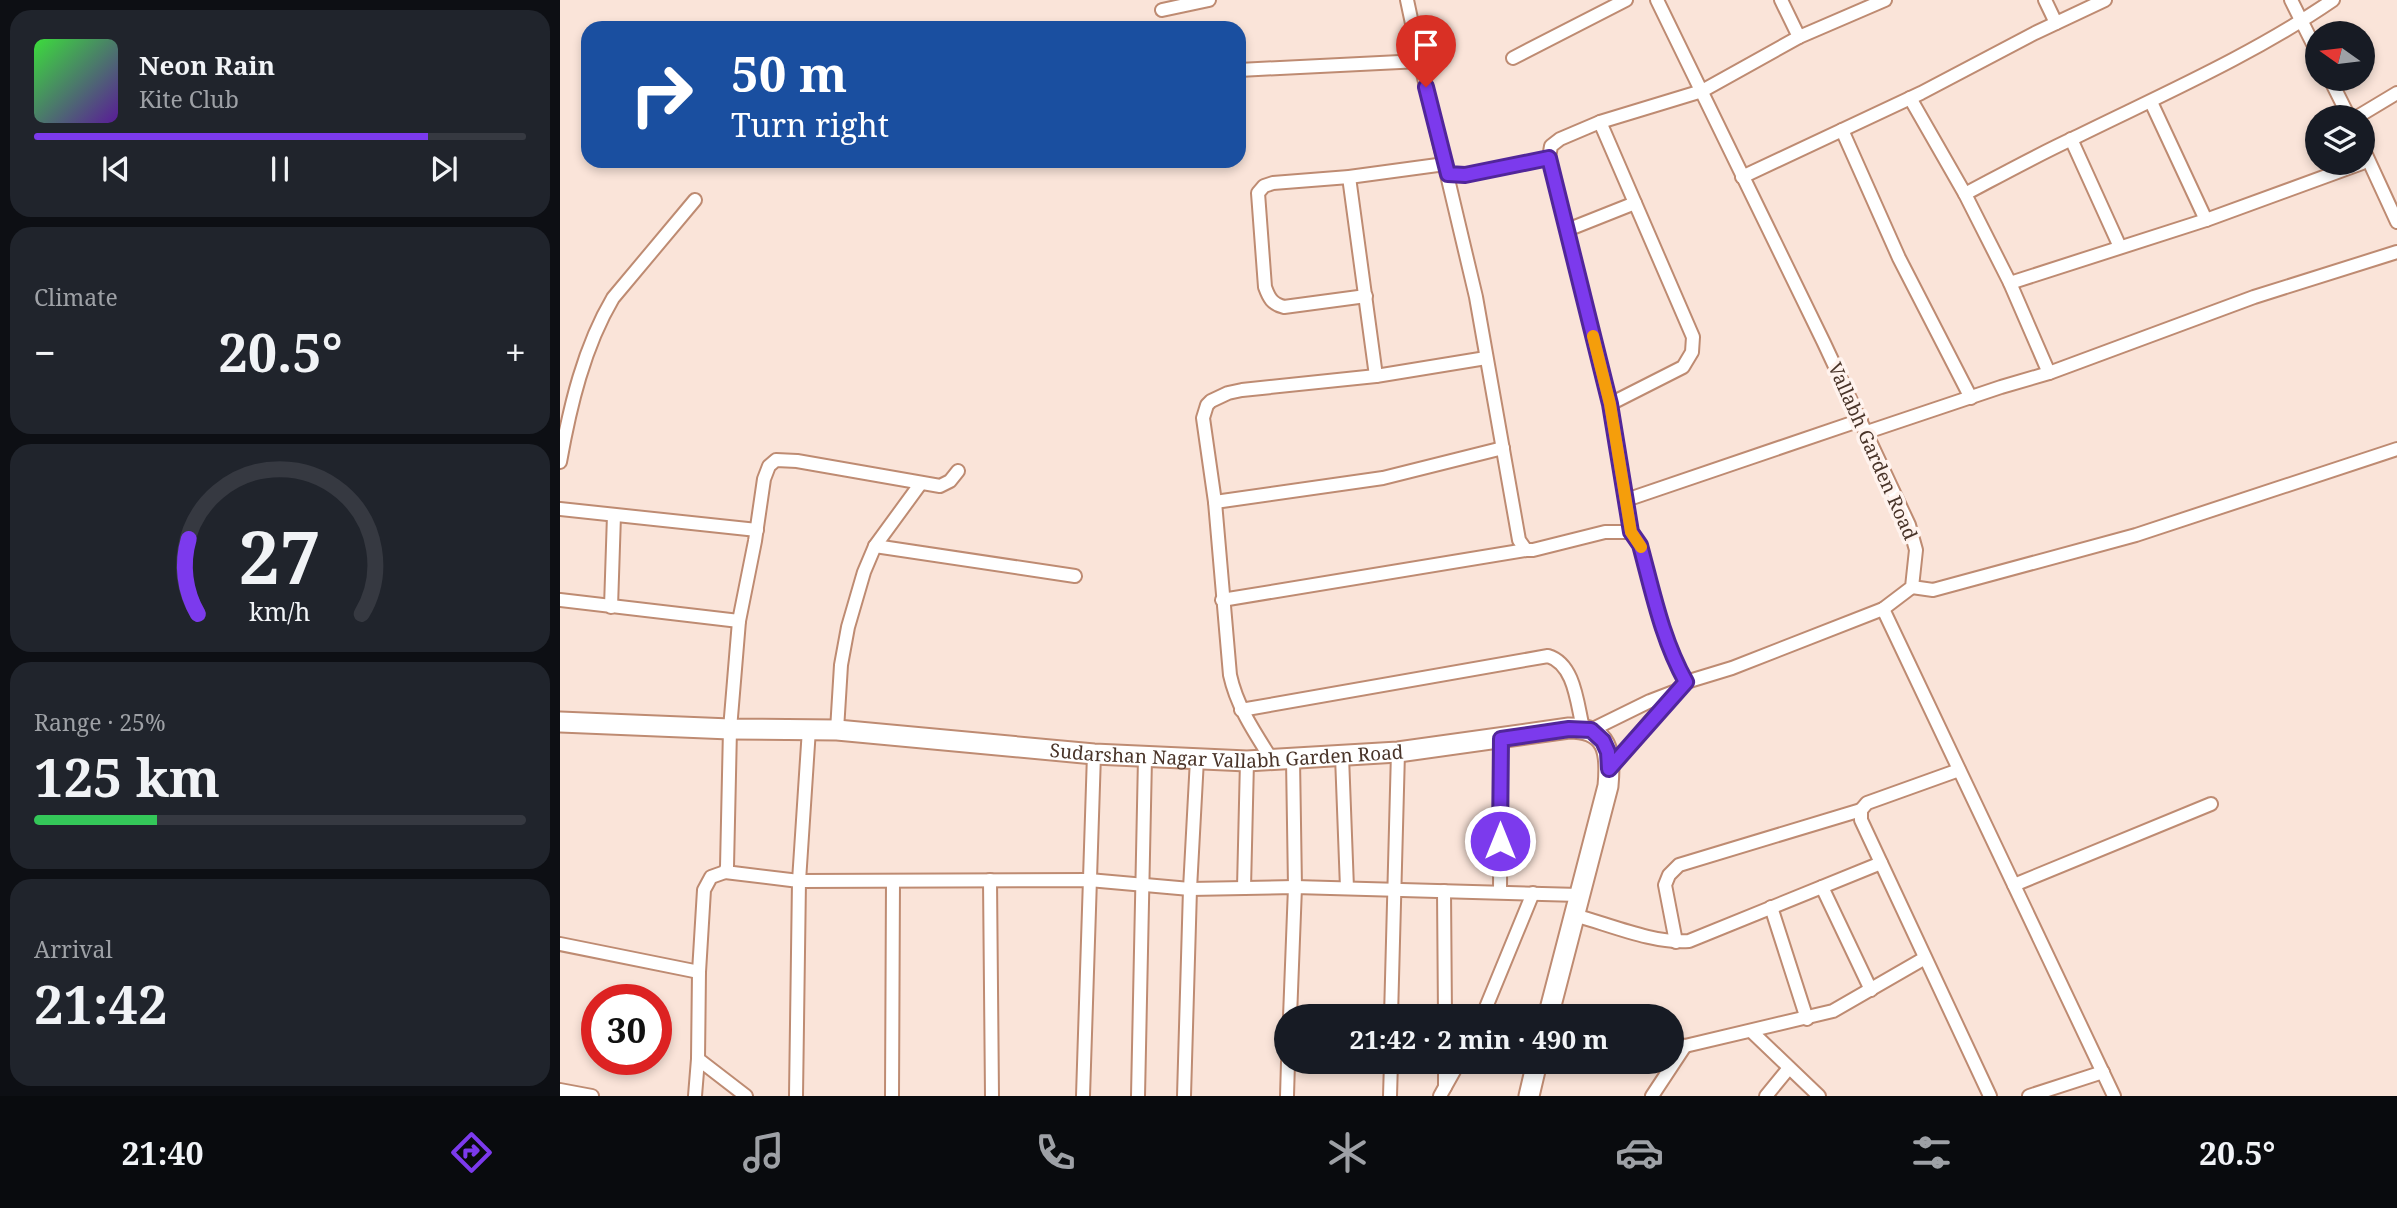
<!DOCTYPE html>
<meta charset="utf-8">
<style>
:root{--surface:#171b24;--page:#20242c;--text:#f1f3f6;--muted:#9ea1a6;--line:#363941;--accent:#7c3aed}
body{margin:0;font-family:"Noto Serif",serif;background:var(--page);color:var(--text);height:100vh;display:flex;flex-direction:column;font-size:26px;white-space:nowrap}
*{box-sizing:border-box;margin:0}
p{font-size:23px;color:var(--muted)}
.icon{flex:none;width:38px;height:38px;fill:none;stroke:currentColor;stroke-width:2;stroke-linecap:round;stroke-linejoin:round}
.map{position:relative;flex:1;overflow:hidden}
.details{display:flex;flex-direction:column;gap:10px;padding:10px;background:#0d0f14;width:560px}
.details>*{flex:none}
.top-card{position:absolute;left:21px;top:21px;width:665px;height:147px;border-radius:21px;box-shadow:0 4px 10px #0003;background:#1a4fa0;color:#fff;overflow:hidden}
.needle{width:46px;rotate:284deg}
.fabs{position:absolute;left:1745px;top:21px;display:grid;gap:14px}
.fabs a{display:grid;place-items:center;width:70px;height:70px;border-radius:50%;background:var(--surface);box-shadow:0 4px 10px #0003;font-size:35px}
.speed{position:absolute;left:21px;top:984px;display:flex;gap:14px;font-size:35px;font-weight:700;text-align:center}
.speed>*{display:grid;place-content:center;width:91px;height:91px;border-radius:50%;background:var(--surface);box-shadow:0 4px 10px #0003;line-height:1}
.speed .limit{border:10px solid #d22;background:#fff;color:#111}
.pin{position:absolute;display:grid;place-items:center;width:60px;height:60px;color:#fff;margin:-72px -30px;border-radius:50% 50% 50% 0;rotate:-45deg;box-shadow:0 0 7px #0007}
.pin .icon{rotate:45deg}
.me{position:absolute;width:77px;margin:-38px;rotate:0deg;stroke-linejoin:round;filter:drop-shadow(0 0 5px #0008)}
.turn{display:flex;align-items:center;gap:24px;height:147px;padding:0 35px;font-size:32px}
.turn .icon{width:91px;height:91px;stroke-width:2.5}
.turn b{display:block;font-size:49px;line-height:60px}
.big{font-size:52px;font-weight:700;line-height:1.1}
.details .card{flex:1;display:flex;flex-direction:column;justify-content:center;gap:10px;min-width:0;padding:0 24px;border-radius:21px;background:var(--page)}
.details .dial{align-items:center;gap:0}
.dial svg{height:182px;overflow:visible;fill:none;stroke:var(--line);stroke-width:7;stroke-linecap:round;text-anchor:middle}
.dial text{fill:var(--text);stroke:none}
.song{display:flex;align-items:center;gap:21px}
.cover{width:84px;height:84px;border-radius:10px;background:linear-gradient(135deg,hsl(120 70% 55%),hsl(270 70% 35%))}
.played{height:7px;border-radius:4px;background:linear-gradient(90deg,var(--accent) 80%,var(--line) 80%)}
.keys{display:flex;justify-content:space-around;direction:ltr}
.heat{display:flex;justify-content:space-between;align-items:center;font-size:38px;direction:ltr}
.charge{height:10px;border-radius:5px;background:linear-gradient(90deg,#34c759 25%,var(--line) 0)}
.trip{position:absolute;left:714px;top:1004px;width:410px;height:70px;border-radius:35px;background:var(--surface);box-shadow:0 4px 10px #0003;font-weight:700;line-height:70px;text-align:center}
.tab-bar{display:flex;height:112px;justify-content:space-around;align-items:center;background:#090b0e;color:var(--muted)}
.tab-bar .icon{width:49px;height:49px}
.tab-bar .on{color:var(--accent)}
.tab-bar b{font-size:32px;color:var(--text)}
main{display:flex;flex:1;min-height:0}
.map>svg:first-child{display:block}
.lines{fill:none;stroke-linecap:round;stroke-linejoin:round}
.street-casing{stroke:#be8b72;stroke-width:16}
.secondary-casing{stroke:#be8b72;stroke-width:23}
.street{stroke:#fff;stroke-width:12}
.secondary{stroke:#fff;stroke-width:19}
.route-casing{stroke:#51269a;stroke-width:18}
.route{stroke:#7c3aed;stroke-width:12}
.slow{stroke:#f59e0b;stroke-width:12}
.labels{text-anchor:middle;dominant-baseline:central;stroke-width:7;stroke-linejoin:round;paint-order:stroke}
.street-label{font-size:19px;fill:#493429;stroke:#fff3ee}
</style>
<main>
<section class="details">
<div class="card">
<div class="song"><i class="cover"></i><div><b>Neon Rain</b><p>Kite Club</p></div></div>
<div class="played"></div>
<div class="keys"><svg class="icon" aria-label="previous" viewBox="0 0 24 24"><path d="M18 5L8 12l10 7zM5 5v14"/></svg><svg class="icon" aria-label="pause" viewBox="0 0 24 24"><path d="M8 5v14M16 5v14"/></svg><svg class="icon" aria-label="next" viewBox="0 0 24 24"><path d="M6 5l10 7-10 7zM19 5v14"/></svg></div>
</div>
<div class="card"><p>Climate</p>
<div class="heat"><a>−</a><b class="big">20.5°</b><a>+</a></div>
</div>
<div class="card dial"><svg viewBox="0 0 100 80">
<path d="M14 69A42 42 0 1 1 86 69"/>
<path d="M14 69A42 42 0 0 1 10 36" stroke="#7c3aed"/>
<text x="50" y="56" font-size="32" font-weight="700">27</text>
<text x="50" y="72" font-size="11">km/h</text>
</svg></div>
<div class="card"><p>Range · 25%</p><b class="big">125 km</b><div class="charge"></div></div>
<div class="card"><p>Arrival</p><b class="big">21:42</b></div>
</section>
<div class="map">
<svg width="1837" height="1096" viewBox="0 0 1837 1096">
<rect width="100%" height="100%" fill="#fae4d9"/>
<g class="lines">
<defs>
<g id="street">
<path d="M 847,0 L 860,61 L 916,297 L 959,540 L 966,550 L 973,550 L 1045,532 L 1071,532 L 1080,545 C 1093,593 1101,638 1126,682"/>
<polyline points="1221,0 1239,37"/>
<polyline points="1485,0 1496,23"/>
<polyline points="1731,0 1757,52"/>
<polyline points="602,10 649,0"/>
<polyline points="953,58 1066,0"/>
<polyline points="679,70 860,61"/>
<polyline points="1770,79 1789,117"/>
<polyline points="1350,98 1405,194 1450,283 1489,373"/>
<polyline points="1591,102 1646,220"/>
<polyline points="1797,117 1837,93"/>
<polyline points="1040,122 1133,337 1132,352 1123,367 1050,404 1071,532"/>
<polyline points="1282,130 1339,258 1411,398"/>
<polyline points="1511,139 1560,247"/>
<polyline points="1802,146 1837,222"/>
<polyline points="888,174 905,175 989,158"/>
<polyline points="789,177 816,376"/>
<polyline points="1182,177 1361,93 1475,33 1545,0"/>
<path d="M 1405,194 C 1441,175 1477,155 1514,138 C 1601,95 1693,55 1773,0"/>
<polyline points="1007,230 1075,203"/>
<polyline points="1450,283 1646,220 1802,163"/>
<path d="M 806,296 L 724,307 C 712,304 709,298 705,287 L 698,193 L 704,186 L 713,183 L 789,177 L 885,164"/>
<polyline points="1050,404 989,158 991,146 1000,139 1040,122 1142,91 1239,37 1325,0"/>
<polyline points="1307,432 1441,387 1489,373 1694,297 1837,252"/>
<path d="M 0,462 C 10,406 24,347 53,298 L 135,200"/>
<polyline points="1066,500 1301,420"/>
<polyline points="655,502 823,478 943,448"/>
<polyline points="0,509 197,530"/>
<polyline points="315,546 515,576"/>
<polyline points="1352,587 1373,590 1576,535 1837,449"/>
<polyline points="0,600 179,621"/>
<polyline points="662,600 966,550"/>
<polyline points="51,607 54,515"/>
<polyline points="1323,609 1554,1096"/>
<path d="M 681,710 L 988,656 C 1015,664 1017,704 1023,728"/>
<polyline points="277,730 281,665 288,627 304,572 315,546 361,483"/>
<polyline points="1031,730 1090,701 1116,691 1126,682 1172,668 1323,609 1352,587 1356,550 1349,525 1264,343 1097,0"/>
<polyline points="782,756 787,888"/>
<path d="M 712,760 C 695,733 677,707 670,675 L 655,502 L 643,418 L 647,405 L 651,401 L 668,393 L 682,390 L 816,376 L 926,358"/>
<polyline points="1050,769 1113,694"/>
<polyline points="1399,770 1307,803 1301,810 1301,820 1430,1096"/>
<polyline points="165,872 239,881 529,880 630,889 735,887 1019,895"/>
<polyline points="430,880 432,1096"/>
<polyline points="1454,885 1651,804"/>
<polyline points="1262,887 1311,990"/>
<polyline points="684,888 687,761"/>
<polyline points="884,891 885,1017"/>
<polyline points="940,892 941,739"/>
<polyline points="1211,907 1247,1019"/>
<path d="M 1014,915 C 1048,924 1094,944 1129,941 L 1321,863"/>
<polyline points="1116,942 1105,885 1109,875 1119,865 1301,810"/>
<polyline points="0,944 139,972"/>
<polyline points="730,1017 735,887 733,759"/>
<polyline points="831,1017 838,752"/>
<polyline points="922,1017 973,893"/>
<polyline points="1191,1031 1259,1096"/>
<polyline points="1111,1044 1125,1046 1273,1011 1365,958"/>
<polyline points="138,1059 186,1096"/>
<polyline points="885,1062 885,1087"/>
<polyline points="0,1090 32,1096"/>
<polyline points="135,1096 138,1059 139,972 144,890 151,877 165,872 167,867 170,729 179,621 195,541 204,479 209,466 216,460 237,461 380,486 390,481 398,471"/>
<polyline points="236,1096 239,881 249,729"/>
<polyline points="332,1096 333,881"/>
<polyline points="523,1096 534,754"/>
<polyline points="578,1096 585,758"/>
<polyline points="624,1096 630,889 637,759"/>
<polyline points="727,1096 728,1062"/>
<polyline points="830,1096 831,1062"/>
<polyline points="880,1096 899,1062"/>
<polyline points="1092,1096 1125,1046"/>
<polyline points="1206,1096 1229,1068"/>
<polyline points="1469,1096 1543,1072"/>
</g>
<g id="secondary">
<path id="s1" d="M 0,722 L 170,729 L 277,730 L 534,754 L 687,761 L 838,752 L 1009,728 C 1049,728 1051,753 1048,786 L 988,1017"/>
<polyline points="969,1096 977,1062"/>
</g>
</defs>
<!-- street casing -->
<use href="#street" class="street-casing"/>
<!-- secondary casing -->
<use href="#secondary" class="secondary-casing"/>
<!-- street -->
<use href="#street" class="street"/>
<!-- secondary -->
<use href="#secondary" class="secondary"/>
</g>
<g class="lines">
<defs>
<path id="route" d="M 866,87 L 888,174 L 905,175 L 989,158 L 1050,404 L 1071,532 L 1080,545 C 1093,593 1102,639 1126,682 L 1049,769 L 1048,752 L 1043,741 L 1031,730 L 1009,729 L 941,739 L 940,841"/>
</defs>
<!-- route casing -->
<use href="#route" class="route-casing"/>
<!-- route -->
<use href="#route" class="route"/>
<!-- slow -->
<polyline class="slow" points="1033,336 1050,404 1071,532 1081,547"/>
</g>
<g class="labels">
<!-- street labels -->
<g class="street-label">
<text transform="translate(1313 451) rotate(66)">Vallabh Garden Road</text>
<text stroke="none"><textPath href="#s1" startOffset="668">Sudarshan Nagar Vallabh Garden Road</textPath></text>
</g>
</g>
</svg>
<div class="fabs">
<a><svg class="needle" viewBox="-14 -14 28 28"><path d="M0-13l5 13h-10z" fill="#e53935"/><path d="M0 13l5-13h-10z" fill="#9ea1a6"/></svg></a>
<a><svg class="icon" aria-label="layers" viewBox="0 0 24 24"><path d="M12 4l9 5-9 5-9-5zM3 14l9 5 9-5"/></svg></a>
</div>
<div class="speed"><div class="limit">30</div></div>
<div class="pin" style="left:866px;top:87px;background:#d93025"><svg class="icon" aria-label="arrive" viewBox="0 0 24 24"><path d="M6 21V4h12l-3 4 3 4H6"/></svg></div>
<svg class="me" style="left:940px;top:841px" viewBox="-20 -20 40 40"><circle r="17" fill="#7c3aed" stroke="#fff" stroke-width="3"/><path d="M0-11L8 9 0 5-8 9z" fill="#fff"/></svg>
<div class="trip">21:42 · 2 min · 490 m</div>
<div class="top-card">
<div class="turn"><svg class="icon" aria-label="right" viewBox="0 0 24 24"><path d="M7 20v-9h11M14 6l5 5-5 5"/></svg><div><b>50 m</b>Turn right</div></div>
</div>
</div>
</main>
<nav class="tab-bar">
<b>21:40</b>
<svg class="icon on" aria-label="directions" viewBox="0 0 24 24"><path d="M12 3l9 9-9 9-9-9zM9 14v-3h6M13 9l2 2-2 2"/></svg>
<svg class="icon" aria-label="music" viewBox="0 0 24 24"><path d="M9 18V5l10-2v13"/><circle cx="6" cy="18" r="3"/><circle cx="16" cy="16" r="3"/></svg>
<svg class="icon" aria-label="phone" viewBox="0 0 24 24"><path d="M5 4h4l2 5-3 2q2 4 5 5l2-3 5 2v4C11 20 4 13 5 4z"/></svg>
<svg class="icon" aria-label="climate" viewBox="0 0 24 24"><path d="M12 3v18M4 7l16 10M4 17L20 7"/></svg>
<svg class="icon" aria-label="car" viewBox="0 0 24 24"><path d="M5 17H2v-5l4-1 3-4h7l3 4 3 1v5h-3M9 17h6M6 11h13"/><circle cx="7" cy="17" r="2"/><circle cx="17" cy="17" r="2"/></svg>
<svg class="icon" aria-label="filters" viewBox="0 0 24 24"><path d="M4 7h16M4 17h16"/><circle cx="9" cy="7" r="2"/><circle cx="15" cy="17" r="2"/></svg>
<b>20.5°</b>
</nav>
